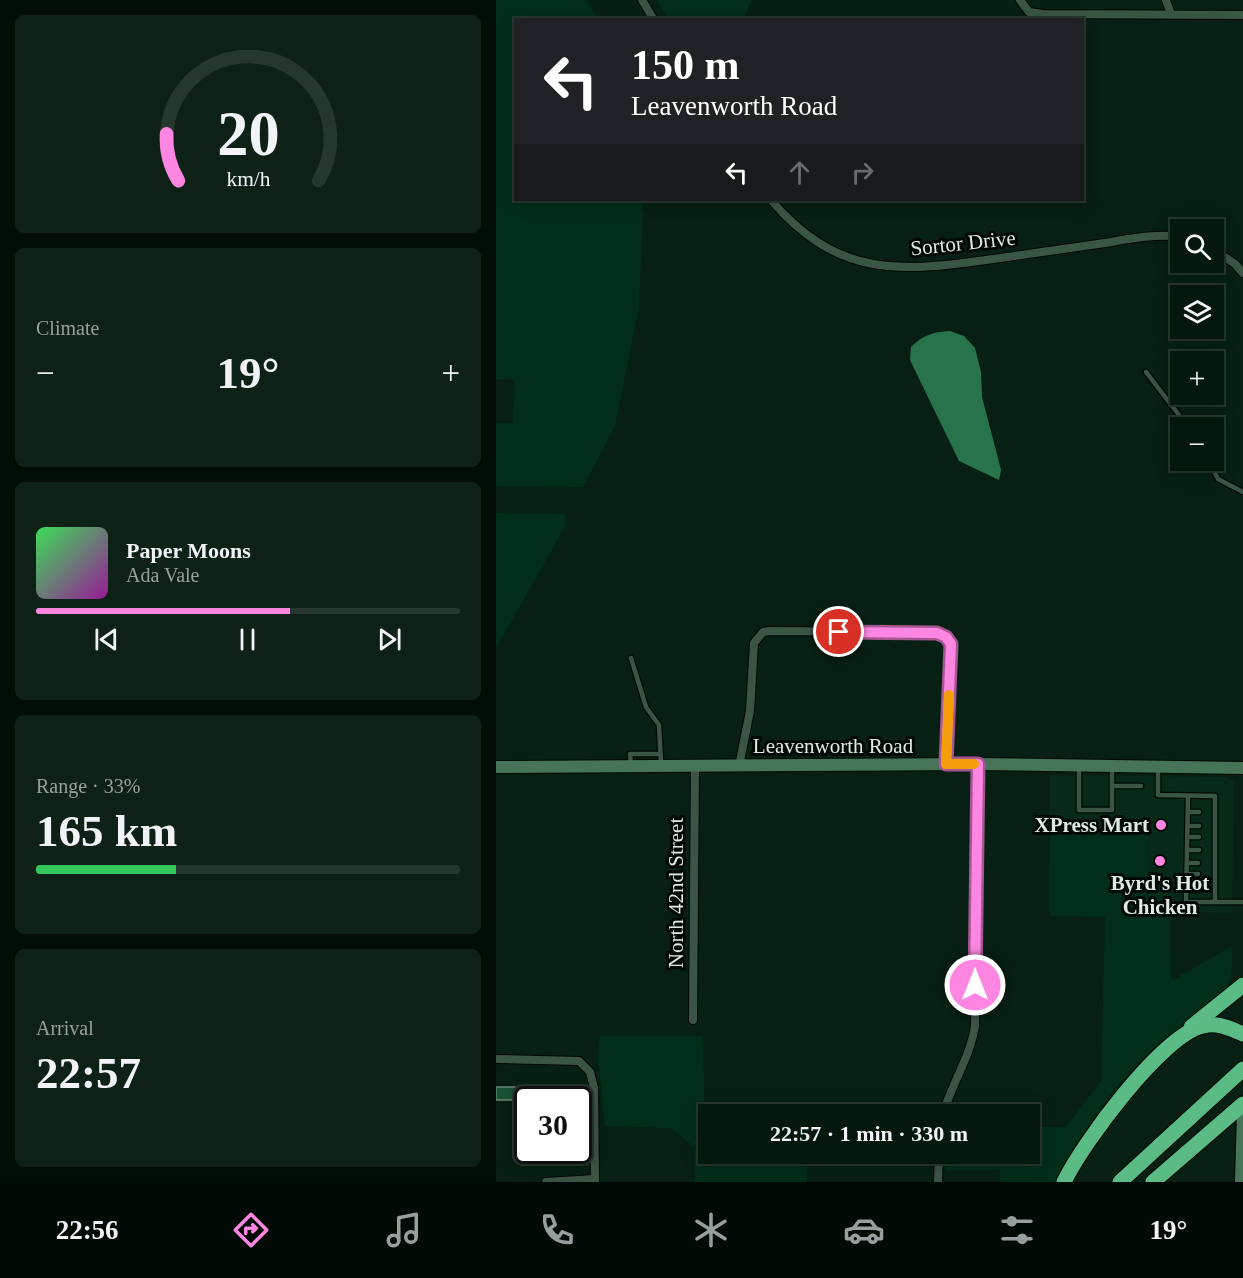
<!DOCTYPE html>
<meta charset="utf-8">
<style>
:root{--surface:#05180e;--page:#0e2117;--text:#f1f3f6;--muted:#97a09e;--line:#26372e;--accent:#fd86e2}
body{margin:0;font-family:Georgia,serif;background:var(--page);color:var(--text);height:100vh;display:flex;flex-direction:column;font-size:22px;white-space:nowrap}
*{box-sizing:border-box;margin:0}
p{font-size:20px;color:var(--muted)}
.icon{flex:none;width:33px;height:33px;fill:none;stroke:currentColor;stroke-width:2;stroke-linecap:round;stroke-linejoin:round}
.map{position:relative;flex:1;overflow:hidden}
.sheet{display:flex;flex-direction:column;gap:15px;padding:15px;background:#030d08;width:496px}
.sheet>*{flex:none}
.guide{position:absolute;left:18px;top:18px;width:570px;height:183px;border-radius:0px;box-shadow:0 3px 15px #0003,0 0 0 2px var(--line);background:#202124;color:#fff;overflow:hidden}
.buttons{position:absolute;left:674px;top:219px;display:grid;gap:12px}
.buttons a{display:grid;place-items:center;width:54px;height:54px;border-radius:0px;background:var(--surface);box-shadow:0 3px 15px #0003,0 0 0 2px var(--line);font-size:30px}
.speed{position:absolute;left:18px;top:1086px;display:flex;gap:12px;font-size:30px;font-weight:700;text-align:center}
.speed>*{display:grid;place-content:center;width:78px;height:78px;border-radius:50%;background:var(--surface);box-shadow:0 3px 15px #0003,0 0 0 2px var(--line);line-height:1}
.speed .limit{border:3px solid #111;border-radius:9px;background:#fff;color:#111}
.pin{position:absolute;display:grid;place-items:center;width:51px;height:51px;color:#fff;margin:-26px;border:3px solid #fff;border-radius:50%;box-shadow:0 2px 6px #0007}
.me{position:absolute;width:66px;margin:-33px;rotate:0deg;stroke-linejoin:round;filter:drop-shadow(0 0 4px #0008)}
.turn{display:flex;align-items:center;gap:21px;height:126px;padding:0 18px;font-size:27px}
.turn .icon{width:78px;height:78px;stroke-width:2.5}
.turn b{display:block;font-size:42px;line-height:51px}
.lanes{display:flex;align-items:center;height:57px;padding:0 18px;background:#0003;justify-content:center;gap:30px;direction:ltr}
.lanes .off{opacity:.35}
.big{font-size:45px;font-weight:700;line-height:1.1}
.sheet .tile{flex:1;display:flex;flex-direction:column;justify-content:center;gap:9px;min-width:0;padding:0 21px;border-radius:9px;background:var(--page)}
.sheet .dial{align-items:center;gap:0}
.dial svg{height:156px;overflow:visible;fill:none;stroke:var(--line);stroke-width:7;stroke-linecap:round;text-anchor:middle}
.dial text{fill:var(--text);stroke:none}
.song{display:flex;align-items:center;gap:18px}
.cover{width:72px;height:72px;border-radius:9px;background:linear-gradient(135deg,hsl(130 70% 55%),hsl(300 70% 35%))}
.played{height:6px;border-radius:3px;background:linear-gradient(90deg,var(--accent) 60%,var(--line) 60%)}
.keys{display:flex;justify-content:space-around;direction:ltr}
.heat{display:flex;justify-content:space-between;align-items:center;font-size:33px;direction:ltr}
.charge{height:9px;border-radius:4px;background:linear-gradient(90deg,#34c759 33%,var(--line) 0)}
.trip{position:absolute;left:202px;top:1104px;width:342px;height:60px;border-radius:0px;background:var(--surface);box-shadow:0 3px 15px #0003,0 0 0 2px var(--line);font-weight:700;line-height:60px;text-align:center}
.tabs{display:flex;height:96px;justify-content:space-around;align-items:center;background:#020a06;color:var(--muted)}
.tabs .icon{width:42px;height:42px}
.tabs .on{color:var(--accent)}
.tabs b{font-size:27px;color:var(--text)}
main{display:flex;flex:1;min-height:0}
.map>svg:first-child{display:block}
.built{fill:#072917}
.green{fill:#002e18}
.water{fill:#29734b}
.building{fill:#195234;stroke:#6a8574;stroke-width:1.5}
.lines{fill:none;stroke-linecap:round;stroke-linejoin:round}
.lane-casing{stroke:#000a02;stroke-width:7}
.street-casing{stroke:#000a02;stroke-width:10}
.secondary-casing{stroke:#000a02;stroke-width:14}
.highway-casing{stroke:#000a02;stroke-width:17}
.lane{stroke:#3b5545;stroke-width:4.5}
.street{stroke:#3b5545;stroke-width:8}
.secondary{stroke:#457458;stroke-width:12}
.highway{stroke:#5bbb84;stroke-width:15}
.route-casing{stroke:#a45793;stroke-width:15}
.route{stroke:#fd86e2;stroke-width:10}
.slow{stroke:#f59e0b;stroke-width:10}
.poi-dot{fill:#fd86e2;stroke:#020804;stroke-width:2}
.labels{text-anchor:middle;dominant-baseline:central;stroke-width:6;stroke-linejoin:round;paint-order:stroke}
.street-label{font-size:21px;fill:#deece2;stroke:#020804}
.poi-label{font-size:21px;font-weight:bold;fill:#deece2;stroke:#020804;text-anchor:end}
</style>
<main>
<section class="sheet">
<div class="tile dial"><svg viewBox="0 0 100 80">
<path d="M14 69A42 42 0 1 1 86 69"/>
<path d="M14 69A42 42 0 0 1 8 45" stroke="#fd86e2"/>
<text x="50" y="56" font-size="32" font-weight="700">20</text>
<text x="50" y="72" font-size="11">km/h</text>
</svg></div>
<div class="tile"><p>Climate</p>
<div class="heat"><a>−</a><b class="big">19°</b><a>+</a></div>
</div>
<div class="tile">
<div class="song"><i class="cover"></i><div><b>Paper Moons</b><p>Ada Vale</p></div></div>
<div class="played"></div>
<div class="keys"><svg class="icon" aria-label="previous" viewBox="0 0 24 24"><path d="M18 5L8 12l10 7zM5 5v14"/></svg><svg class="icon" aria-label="pause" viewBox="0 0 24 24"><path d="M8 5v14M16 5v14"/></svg><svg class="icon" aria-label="next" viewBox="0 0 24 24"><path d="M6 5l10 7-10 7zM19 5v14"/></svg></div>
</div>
<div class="tile"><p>Range · 33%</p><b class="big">165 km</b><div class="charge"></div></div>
<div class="tile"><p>Arrival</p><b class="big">22:57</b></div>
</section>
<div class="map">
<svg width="747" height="1182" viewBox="0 0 747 1182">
<rect width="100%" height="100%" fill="#072013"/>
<!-- built -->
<polygon class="built" points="554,775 729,777 738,782 736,913 674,912 674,882 653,882 652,820 554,819"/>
<!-- green -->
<g class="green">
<polygon points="0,0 91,0 102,19 20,20 20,200 144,200 147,212 143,306 119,426 87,487 0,486 0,423 17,423 19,380 0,379"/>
<polygon points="160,0 255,0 248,19 173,20"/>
<polygon points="0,513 69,514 70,525 0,648"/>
<path d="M 554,819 L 652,820 L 653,882 L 674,882 L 675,981 L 736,946 C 736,960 738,978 728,990 C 717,1005 677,1031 660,1046 C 618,1083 586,1133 559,1182 L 504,1182 L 504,1170 L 450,1171 L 451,1154 L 534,1154 L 534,1127 L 570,1127 L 605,1081 L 609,917 L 553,916 Z"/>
<polygon points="104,1036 207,1036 209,1125 213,1126 213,1154 311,1154 311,1182 199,1182 198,1147 175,1128 109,1126 102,1057"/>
</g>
<!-- water -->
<path class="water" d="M 454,331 L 468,336 L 479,348 L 485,372 L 486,397 L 505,470 L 503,480 L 463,461 L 414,360 L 415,347 C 427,335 437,332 454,331 Z"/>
<!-- building -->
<rect class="building" x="0" y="1087" width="54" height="13"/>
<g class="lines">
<defs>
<g id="lane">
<polyline points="650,372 693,428"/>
<polyline points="712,460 722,479 747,492"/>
<polyline points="135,658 150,707 163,725 165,764"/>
<polyline points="135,766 134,754 164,754"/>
<polyline points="583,768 583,810 616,810 616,767"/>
<polyline points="662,769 662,795 719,796 719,902 747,902"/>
<polyline points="616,786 645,786"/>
<polyline points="692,796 690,902 719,902"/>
<polyline points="692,812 703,812"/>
<polyline points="692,826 703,826"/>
<polyline points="691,837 703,837"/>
<polyline points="691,850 703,850"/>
<polyline points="691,863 702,863"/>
<polyline points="691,874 702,874"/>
<polyline points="690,890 701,890"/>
</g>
<g id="street">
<polyline points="146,0 158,20"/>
<polyline points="524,0 533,12 547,14 747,15"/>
<polyline points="670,0 675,14"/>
<path d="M 275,200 C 339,275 399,273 490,260 C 527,255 565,249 602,244 C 629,240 657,233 684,237"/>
<polyline points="717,249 739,264 747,273"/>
<polyline points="243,766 254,711 258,643 267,632 274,631 435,632 450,637 455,651 450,764"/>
<polyline points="197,1020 199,766"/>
<polyline points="0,1059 83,1061 94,1072 98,1088 99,1182"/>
<path d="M 447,1114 C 456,1083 474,1058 479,1026 L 482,764"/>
<polyline points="50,1182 99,1179"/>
<polyline points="442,1182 443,1154"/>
</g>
<g id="secondary">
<polyline points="0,767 482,764 747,768"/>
<polyline points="745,1182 747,1112"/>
</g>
<g id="highway">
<polyline points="695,1027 747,985"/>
<path d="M 568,1182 C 586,1144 666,1035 707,1026 C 721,1022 733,1028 747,1034"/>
<polyline points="624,1182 747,1069"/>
<polyline points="657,1182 747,1104"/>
</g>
</defs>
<!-- lane casing -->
<use href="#lane" class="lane-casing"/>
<!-- street casing -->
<use href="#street" class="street-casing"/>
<!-- secondary casing -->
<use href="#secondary" class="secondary-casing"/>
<!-- highway casing -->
<use href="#highway" class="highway-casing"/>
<!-- lane -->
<use href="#lane" class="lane"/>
<!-- street -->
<use href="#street" class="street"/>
<!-- secondary -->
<use href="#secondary" class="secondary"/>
<!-- highway -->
<use href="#highway" class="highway"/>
</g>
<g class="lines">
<defs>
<polyline id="route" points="343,632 441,633 450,637 455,644 450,764 482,764 479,985"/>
</defs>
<!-- route casing -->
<use href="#route" class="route-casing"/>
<!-- route -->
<use href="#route" class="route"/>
<!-- slow -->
<polyline class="slow" points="453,695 450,764 478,764"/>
</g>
<!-- markers -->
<g class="poi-dot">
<circle cx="665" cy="825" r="6"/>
<circle cx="664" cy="861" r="6"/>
</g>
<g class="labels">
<!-- street labels -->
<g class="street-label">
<text transform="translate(467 243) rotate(-6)">Sortor Drive</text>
<text x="337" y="746">Leavenworth Road</text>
<text transform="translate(180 893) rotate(-90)">North 42nd Street</text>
</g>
<!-- poi labels -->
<g class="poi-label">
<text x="653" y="825">XPress Mart</text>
<text x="664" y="883" text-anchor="middle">Byrd's Hot<tspan x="664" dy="24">Chicken</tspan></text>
</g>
</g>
</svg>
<div class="buttons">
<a><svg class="icon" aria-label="search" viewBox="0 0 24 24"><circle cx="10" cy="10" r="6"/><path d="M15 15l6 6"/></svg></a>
<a><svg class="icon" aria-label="layers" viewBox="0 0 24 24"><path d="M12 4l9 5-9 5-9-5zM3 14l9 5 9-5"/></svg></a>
<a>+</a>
<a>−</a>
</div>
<div class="speed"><div class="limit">30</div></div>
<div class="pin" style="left:343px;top:632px;background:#d93025"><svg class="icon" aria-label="arrive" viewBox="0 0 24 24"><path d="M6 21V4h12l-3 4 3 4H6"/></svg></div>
<svg class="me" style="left:479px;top:985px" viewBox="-20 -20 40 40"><circle r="17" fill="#fd86e2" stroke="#fff" stroke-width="3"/><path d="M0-11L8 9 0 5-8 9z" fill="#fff"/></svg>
<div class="trip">22:57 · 1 min · 330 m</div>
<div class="guide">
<div class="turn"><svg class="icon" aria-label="left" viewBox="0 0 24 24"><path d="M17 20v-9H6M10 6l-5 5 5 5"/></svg><div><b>150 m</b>Leavenworth Road</div></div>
<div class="lanes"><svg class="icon" aria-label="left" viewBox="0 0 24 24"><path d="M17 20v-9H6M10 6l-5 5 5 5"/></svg><svg class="icon off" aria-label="ahead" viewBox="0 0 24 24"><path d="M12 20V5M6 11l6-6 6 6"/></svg><svg class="icon off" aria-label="right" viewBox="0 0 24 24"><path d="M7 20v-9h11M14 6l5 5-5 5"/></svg></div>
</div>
</div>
</main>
<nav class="tabs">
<b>22:56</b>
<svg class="icon on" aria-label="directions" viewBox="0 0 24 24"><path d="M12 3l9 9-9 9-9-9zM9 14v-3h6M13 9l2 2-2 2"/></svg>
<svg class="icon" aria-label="music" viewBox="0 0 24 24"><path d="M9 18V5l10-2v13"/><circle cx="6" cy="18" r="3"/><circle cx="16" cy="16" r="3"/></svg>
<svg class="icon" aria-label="phone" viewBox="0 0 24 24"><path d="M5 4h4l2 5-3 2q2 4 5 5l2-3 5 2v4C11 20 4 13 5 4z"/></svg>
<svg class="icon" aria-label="climate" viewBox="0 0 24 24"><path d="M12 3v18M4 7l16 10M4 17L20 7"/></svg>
<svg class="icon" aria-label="car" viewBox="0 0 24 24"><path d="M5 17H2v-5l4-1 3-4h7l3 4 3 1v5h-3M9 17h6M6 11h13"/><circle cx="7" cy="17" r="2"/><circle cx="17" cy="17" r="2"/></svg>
<svg class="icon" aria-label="filters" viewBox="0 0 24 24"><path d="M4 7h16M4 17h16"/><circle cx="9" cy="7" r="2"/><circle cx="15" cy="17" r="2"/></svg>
<b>19°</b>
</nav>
